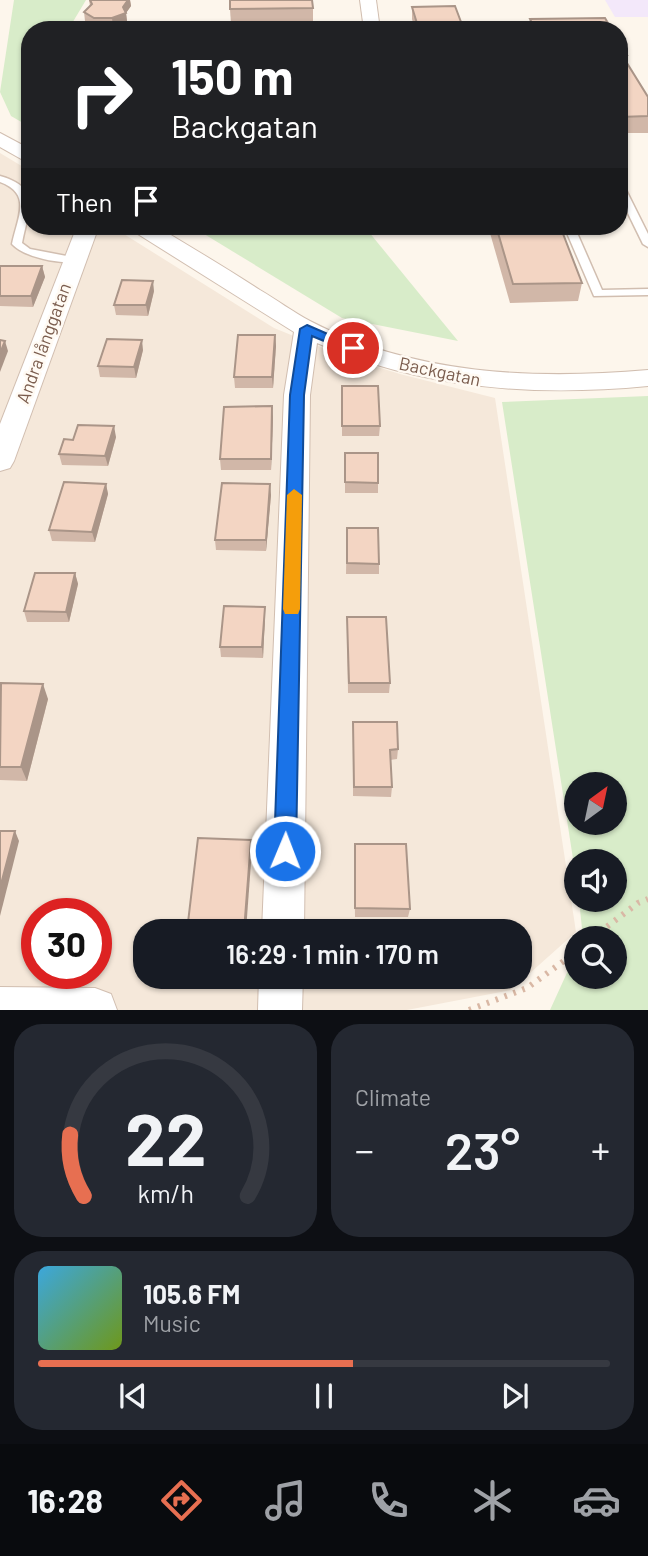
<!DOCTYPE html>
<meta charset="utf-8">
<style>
:root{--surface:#171b24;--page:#242831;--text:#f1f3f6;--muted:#9ea1a6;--line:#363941;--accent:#e76f51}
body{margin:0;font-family:Barlow,sans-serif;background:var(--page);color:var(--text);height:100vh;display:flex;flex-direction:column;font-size:26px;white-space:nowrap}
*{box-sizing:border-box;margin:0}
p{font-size:23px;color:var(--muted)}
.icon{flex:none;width:38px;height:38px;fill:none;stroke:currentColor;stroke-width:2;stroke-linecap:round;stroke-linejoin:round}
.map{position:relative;height:1010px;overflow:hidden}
.panel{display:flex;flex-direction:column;gap:14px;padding:14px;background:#0d0f14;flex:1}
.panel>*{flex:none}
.guide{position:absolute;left:21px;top:21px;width:607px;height:214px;border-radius:28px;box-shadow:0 2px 5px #0004;background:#202124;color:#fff;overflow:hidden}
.needle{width:46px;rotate:33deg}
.fabs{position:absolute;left:564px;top:772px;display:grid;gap:14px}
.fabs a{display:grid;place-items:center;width:63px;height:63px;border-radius:50%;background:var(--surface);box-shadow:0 2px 5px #0004;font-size:35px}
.speed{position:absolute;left:21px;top:898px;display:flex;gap:14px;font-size:35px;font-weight:700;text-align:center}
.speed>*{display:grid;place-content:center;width:91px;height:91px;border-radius:50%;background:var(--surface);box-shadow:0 2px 5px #0004;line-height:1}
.speed .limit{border:10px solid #d22;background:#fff;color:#111}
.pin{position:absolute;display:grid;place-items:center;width:60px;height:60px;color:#fff;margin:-30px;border:4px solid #fff;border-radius:50%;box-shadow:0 2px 7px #0007}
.me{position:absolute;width:77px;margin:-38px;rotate:1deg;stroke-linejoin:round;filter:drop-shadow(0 0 5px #0008)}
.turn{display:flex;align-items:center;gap:24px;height:147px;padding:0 35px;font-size:32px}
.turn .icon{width:91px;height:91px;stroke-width:2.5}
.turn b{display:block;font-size:49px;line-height:60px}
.then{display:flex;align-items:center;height:66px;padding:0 35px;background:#0003;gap:14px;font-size:26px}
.big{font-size:52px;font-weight:600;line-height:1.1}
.panel .card{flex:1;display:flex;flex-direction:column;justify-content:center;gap:10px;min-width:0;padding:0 24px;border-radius:28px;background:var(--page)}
.panel .dial{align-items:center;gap:0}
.dial svg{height:182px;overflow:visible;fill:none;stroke:var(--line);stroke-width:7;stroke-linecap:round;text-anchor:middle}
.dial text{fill:var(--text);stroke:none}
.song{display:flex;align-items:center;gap:21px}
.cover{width:84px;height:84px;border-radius:10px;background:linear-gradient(135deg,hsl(200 70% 55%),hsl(80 70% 35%))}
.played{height:7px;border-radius:4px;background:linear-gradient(90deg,var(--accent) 55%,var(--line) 55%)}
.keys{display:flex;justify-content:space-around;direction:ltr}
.heat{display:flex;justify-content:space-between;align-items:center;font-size:38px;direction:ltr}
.panel .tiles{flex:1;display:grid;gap:14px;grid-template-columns:1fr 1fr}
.card:last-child{grid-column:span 2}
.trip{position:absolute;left:133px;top:919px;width:399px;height:70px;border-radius:28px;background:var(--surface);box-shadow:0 2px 5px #0004;font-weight:600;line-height:70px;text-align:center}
.tabs{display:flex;height:112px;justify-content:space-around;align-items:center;background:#090b0e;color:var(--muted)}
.tabs .icon{width:49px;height:49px}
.tabs .selected{color:var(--accent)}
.tabs b{font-size:32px;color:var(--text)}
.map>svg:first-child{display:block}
.residential{fill:#f5e8da;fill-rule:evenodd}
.education{fill:#f3e8fa}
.green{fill:#d8ecc9;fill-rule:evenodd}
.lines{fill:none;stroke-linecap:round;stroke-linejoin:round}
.lane-casing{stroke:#d1beb0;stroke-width:3}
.street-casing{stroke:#d1beb0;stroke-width:2}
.path{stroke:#d9b8a5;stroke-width:6;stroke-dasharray:2.5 7;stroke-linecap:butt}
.lane{fill:#fff;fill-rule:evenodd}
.street{fill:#fff;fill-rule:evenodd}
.wall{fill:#d1b7a8}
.shaded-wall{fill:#aa9588}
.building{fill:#f3d5c3;stroke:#aa9588;stroke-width:2}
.route{fill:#1a73e8;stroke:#114b97;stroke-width:2}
.slow{fill:#f59e0b}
.labels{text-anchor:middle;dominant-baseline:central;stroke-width:5;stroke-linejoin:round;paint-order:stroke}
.street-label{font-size:18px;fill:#7a5c4d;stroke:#fffaf3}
</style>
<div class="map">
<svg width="648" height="1010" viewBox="0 0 648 1010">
<rect width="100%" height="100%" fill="#fdf6ec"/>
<!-- residential -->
<path class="residential" d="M 0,153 L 30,171 L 30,226 L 111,226 L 274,328 L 348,358 L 400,374 L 495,398 L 576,932 L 511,990 L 407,1010 L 0,1010 ZM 37,914 L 96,914 L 96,973 L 37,973 ZM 145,931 L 520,931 L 520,976 L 145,976 Z"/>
<!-- education -->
<polygon class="education" points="605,0 648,0 648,17 615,17"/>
<!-- green -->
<g class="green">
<polygon points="14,0 86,0 68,30 30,30 30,127 11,116 0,92"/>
<polygon points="191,226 364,226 458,341 342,318"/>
<path d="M 648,396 L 648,1010 L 550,1010 L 576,953 L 576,976 L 614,976 L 614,938 L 583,938 L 579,900 L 614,900 L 614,861 L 576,861 L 576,878 L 502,402 ZM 576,784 L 614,784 L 614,822 L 576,822 Z"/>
</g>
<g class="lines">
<defs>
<g id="lane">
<path d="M 0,176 C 42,188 28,210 22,243 L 30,249 L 77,258 L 77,262 C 58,264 24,257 12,244 C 17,218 33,194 0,182 Z"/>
<polygon points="620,185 625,188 648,234 648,247 643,244 620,197"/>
<polygon points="564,226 574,226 602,290 648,289 648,295 594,296"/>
</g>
<g id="street">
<polygon points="360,0 376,0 380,30 364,30"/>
<polygon points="0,133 30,149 30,164 0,147"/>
<polygon points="77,226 99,226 14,461 10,468 0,471 0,424"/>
<path d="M 130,226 L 156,226 C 191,247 226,268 260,290 C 277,300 293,312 310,321 C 414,375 534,380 648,370 L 648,386 C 534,397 423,389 317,343 L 310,395 L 304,931 L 262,931 L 284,395 L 294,332 L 133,231 Z"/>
<polygon points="259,976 303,976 302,1010 258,1010"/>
<polygon points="0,987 95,988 111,994 117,1010 0,1010"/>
</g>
</defs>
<!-- lane casing -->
<use href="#lane" class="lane-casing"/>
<!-- street casing -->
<use href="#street" class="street-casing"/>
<!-- path -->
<g class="path">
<polyline points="592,938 638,903 648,899"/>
<polyline points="469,1010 527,988 576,952"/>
</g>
<!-- lane -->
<use href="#lane" class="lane"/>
<!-- street -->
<use href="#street" class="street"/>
</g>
<!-- wall -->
<g class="wall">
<polygon points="89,0 130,0 131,6 126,13 127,21 113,27 95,27 85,21 84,12 90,6"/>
<polygon points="412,7 464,30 415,30 412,19"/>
<polygon points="313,8 313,23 231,24 230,9"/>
<polygon points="530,19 612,30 529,30"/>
<polygon points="620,42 627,55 626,61 648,97 648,133 620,133"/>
<polygon points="488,226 560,226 582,283 578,301 510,303"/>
<polygon points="0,266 42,266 45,277 33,307 0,306"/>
<polygon points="154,291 148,316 116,315 114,305"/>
<polygon points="275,335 276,346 273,388 235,388 234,377"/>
<polygon points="143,350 136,378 100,377 98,366"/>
<polygon points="342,386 380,426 379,436 342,436"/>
<polygon points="273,417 271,470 221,470 220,459"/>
<polygon points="116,437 108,466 62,465 59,454 73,440"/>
<polygon points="345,453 378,483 378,493 345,493"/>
<polygon points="106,484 108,494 95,542 52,541 49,530"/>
<polygon points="271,495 266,551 216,550 215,540"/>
<polygon points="347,528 379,564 379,574 346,574"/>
<polygon points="75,573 78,584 69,622 27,622 24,611"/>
<polygon points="265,617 263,658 221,657 220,647"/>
<polygon points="347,628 390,683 389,693 348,693"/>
<polygon points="0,685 48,699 27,781 0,780"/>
<polygon points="353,722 398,749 397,759 390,760 392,787 391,797 353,796"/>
<polygon points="354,853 410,909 408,917 355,917"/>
</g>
<!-- shaded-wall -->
<g class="shaded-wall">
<polygon points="128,0 130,0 131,6 126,13 127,21 113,27 112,18 123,7"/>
<polygon points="42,266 45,277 33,307 31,296"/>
<polygon points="153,281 154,291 148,316 146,305"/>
<polygon points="275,335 276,346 273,388 272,377"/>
<polygon points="142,340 143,350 136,378 134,367"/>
<polygon points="5,341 8,351 0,372 0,353"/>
<polygon points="272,406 273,417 271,470 271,459"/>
<polygon points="114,426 116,437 108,466 105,456"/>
<polygon points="106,484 108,494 95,542 92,532"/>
<polygon points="270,484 271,495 266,551 266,540"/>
<polygon points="75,573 78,584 69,622 66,612"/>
<polygon points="265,607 265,617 263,658 262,647"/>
<polygon points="43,684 48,699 27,781 21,767"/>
<polygon points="15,831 19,841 0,916 0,888"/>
<polygon points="251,840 252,849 246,931 244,931"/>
</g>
<!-- building -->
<g class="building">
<polygon points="90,0 128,0 123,7 126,13 112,18 94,18 84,12 92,4"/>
<polygon points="230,0 312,0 313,8 230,9"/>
<polygon points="455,6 464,30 419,30 412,7"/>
<polygon points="605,18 612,30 535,30 530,19"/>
<polygon points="620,42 627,55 622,55 648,97 648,116 620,117"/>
<polygon points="496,226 560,226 582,283 513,284"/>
<polygon points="0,266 42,266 31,296 0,296"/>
<polygon points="122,280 153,281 146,305 114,305"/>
<polygon points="238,335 275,335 272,377 234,377"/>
<polygon points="107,339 142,340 134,367 98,366"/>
<polygon points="0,340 5,341 0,353"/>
<polygon points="342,386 378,386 380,426 342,426"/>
<polygon points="272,406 271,459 220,459 224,407"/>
<polygon points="78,425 114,426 105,456 59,454 64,439 73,440"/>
<polygon points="345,453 378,453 378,483 345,482"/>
<polygon points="64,482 106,484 92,532 49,530"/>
<polygon points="222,483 270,484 266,540 215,540"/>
<polygon points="347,528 378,528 379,564 347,563"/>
<polygon points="35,573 75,573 66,612 24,611"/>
<polygon points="224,606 265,607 262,647 220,647"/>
<polygon points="347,617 386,617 390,683 349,683"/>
<polygon points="1,683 43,684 21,767 0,767"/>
<polygon points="353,722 397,722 398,749 390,750 392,787 354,787"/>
<polygon points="0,831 15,831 0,888"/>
<polygon points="198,838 251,840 244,931 187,931"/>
<polygon points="355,844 406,844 410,909 355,908"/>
</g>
<!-- route -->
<polygon class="route" points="307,325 360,348 353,353 312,336 304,395 296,851 292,858 285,861 277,858 274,851 290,395 300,329"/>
<!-- slow -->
<polygon class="slow" points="294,489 302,495 300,609 298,614 285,614 283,609 287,495"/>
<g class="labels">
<!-- street labels -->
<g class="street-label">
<text transform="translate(43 343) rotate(-70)">Andra långgatan</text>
<text transform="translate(440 371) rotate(12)">Backgatan</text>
</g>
</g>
</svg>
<div class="fabs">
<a><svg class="needle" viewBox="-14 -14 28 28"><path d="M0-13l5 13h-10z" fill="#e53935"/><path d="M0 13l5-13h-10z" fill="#9ea1a6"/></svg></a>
<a><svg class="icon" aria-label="sound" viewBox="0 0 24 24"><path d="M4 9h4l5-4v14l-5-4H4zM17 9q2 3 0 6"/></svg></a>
<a><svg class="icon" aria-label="search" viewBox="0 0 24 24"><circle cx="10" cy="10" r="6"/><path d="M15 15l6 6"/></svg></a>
</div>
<div class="speed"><div class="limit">30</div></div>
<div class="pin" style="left:353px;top:348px;background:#d93025"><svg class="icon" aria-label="arrive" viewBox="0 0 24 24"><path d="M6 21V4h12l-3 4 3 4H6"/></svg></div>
<svg class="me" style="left:285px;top:851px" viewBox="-20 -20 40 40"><circle r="17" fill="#1a73e8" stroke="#fff" stroke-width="3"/><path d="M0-11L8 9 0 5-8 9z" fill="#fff"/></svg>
<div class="trip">16:29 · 1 min · 170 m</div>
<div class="guide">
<div class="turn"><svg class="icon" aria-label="right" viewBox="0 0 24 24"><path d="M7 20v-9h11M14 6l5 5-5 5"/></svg><div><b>150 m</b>Backgatan</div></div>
<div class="then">Then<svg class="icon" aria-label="arrive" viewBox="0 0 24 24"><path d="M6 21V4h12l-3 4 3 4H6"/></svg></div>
</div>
</div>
<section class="panel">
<div class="tiles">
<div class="card dial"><svg viewBox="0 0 100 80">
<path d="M14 69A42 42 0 1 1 86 69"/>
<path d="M14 69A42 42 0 0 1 8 42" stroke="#e76f51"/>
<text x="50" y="56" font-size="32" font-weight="700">22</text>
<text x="50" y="72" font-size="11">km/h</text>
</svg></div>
<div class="card"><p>Climate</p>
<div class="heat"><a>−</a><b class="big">23°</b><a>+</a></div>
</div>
<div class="card">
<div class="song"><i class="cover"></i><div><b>105.6 FM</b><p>Music</p></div></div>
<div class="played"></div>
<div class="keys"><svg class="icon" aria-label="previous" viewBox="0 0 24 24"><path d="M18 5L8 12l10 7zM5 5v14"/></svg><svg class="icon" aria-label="pause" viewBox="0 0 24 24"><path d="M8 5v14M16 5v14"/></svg><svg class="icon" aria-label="next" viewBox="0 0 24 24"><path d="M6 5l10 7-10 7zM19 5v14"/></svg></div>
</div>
</div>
</section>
<nav class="tabs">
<b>16:28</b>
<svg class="icon selected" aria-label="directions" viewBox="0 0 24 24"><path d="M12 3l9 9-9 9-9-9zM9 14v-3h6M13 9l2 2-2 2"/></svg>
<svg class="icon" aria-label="music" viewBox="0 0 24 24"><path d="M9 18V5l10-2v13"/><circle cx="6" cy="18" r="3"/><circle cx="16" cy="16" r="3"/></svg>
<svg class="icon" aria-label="phone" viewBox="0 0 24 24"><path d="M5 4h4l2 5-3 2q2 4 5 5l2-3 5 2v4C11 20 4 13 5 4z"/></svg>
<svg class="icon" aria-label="climate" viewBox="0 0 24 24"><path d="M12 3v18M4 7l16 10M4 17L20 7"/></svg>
<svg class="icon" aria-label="car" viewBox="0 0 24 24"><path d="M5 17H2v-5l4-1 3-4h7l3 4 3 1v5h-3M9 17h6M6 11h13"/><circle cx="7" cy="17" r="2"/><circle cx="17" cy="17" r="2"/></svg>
</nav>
